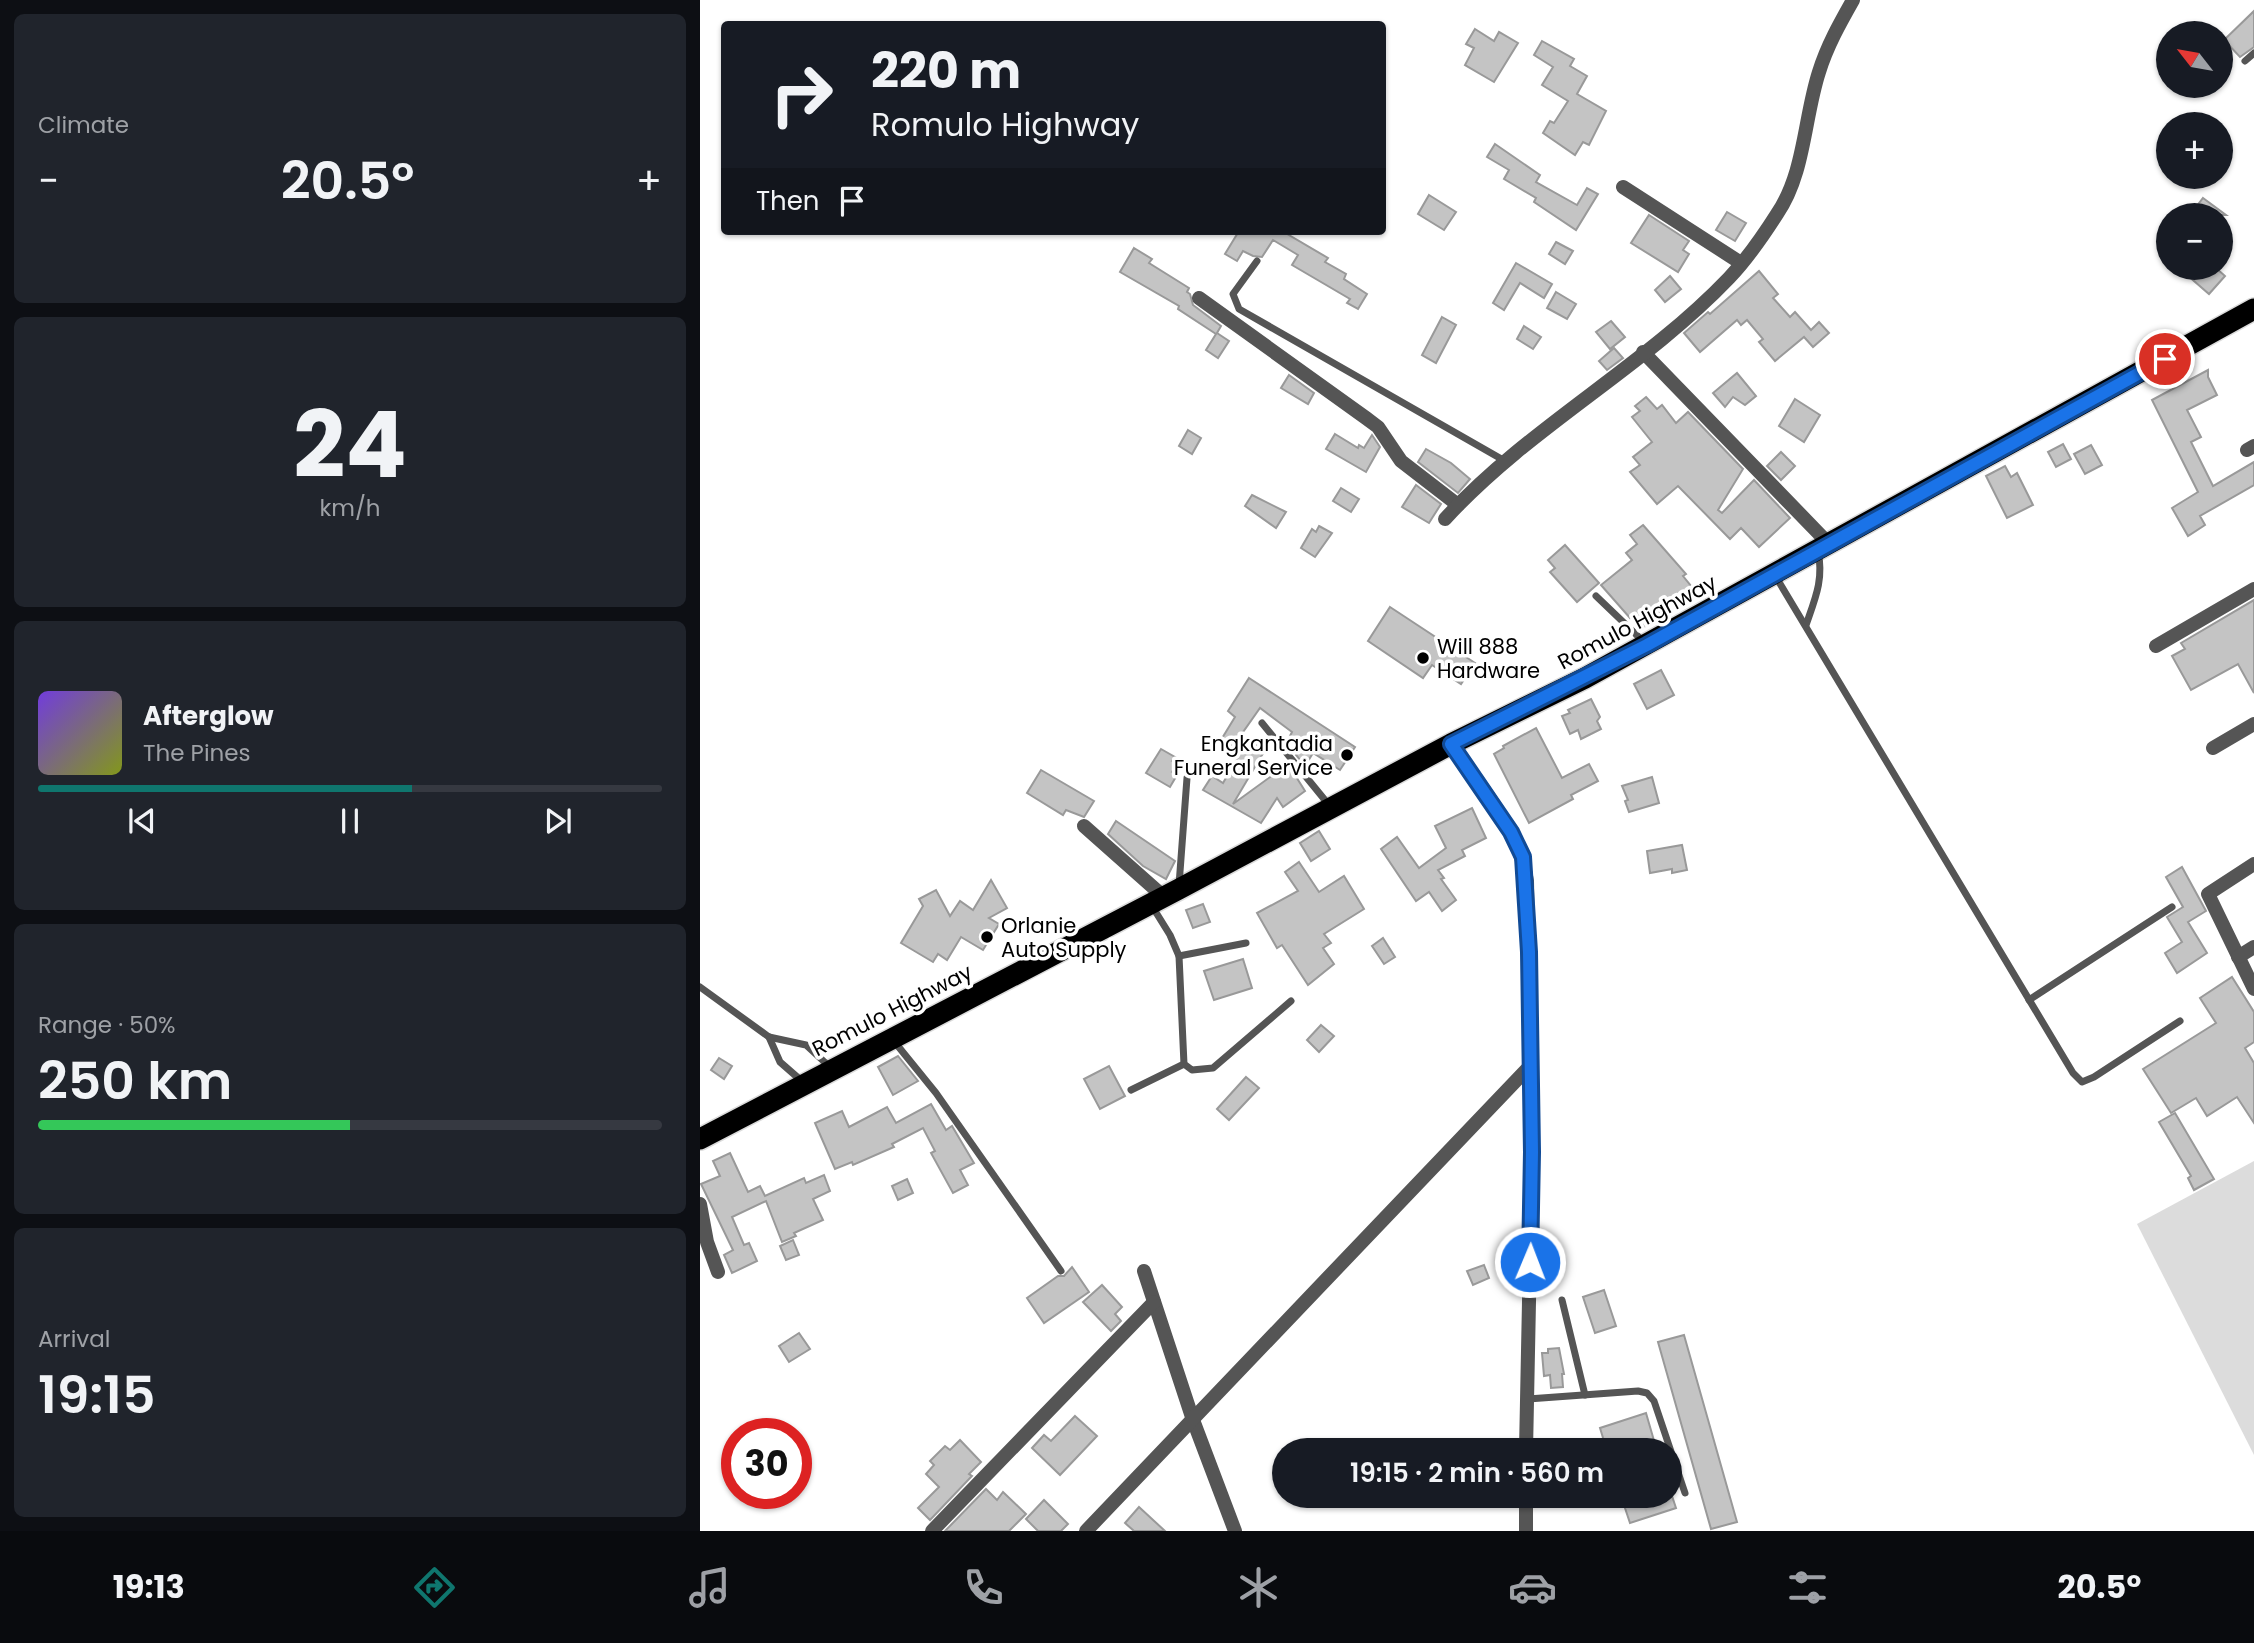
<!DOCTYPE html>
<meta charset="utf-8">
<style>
:root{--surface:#171b24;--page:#20242c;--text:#f1f3f6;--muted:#9ea1a6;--line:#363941;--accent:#0f766e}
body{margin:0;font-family:Poppins,sans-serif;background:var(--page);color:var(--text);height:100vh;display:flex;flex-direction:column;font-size:26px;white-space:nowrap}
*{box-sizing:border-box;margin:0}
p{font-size:23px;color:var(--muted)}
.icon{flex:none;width:38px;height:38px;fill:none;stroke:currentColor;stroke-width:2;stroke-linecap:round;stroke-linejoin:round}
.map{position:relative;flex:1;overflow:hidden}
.sheet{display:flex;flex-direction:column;gap:14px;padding:14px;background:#0d0f14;width:700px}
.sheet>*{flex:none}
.guide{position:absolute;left:21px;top:21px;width:665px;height:214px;border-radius:7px;box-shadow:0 2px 5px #0004;background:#171b24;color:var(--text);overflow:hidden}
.needle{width:46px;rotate:301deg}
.fabs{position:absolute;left:1456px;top:21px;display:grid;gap:14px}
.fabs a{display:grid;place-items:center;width:77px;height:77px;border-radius:50%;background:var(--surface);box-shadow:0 2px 5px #0004;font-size:35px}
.speed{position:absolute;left:21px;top:1418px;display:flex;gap:14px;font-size:35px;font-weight:700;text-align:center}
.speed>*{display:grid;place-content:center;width:91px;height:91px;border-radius:50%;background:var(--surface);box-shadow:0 2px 5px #0004;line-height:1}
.speed .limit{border:10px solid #d22;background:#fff;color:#111}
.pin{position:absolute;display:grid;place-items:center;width:60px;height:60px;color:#fff;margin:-30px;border:4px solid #fff;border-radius:50%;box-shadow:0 2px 7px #0007}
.me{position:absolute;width:77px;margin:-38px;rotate:1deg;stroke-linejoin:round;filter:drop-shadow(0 0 5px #0008)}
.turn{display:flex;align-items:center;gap:24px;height:147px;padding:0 35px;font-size:32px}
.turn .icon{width:91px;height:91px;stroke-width:2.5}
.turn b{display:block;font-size:49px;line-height:60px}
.then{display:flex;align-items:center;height:66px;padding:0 35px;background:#0003;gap:14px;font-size:26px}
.big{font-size:52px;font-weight:600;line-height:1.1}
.sheet .tile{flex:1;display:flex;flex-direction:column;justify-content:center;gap:10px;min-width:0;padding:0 24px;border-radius:10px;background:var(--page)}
.sheet .dial{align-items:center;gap:0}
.dial b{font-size:91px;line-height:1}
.song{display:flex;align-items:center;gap:21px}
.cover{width:84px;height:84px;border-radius:10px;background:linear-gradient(135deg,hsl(260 70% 55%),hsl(70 70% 35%))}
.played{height:7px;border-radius:4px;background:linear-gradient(90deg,var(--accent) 60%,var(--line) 60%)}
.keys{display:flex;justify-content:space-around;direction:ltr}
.heat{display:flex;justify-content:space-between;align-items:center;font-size:38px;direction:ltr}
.charge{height:10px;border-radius:5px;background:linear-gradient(90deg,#34c759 50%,var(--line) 0)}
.trip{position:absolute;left:572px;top:1438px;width:410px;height:70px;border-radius:35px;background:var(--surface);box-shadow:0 2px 5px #0004;font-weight:600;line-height:70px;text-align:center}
.tabs{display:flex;height:112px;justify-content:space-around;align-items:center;background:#090b0e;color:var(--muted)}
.tabs .icon{width:49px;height:49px}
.tabs .current{color:var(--accent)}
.tabs b{font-size:32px;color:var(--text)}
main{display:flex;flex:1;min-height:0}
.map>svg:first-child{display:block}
.green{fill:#dcdcdc}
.building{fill:#c4c4c4;stroke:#999;stroke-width:2}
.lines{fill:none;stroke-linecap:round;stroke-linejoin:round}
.highway-casing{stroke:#dbdbdb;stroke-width:24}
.lane{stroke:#555;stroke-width:7}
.street{stroke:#555;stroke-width:14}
.highway{stroke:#000;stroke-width:21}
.route-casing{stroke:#114b97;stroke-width:18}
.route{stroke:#1a73e8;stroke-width:12}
.poi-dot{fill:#000;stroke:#fff;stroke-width:2.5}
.labels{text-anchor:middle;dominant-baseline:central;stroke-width:7;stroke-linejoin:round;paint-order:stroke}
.street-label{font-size:21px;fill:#000;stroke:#fff}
.poi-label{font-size:21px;fill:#000;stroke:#fff;text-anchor:start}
</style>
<main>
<section class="sheet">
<div class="tile"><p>Climate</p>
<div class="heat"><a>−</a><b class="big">20.5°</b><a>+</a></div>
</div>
<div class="tile dial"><b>24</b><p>km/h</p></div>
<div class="tile">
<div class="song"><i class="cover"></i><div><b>Afterglow</b><p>The Pines</p></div></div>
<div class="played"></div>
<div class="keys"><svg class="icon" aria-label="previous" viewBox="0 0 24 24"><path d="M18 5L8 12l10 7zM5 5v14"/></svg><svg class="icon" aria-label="pause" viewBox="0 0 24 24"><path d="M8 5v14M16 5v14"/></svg><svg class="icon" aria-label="next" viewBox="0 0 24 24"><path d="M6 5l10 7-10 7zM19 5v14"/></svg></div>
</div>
<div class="tile"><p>Range · 50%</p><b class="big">250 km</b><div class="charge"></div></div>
<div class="tile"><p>Arrival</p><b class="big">19:15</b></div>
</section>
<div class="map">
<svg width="1554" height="1531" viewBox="0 0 1554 1531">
<rect width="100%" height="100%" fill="#fff"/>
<!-- green -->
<polygon class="green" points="1554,1161 1554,1455 1437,1224"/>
<!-- building -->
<g class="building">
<polygon points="1554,11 1554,47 1540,57 1524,40"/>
<polygon points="775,29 794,41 799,32 818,43 794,82 765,65 774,48 766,44"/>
<polygon points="842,41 874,59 870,66 887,76 877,94 906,111 889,145 883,142 875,155 843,133 850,121 854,123 868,101 842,85 853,67 834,55"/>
<polygon points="795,144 840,175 836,182 877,205 887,188 898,194 876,230 834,202 836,198 804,179 809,170 787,157"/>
<polygon points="729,195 756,212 744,230 718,214"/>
<polygon points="1503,198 1526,215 1490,215"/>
<polygon points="1027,212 1046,223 1035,241 1016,230"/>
<polygon points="949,215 989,241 983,250 989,254 978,272 931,243"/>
<polygon points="539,231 582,231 628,258 625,262 646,274 644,279 667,294 658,309 647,303 650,299 592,265 598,255 573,240 562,257 553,256 543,251 537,261 525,254"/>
<polygon points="856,242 873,251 865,264 849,254"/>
<polygon points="434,248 452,259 449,263 489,288 487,292 490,294 493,305 521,326 517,333 529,341 518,358 506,350 516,334 478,309 479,306 420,272"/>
<polygon points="816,263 852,284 844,298 820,283 804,310 793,303"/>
<polygon points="1479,268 1516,268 1525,276 1509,294"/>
<polygon points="1059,271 1078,294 1073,298 1090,317 1095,312 1111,330 1119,322 1129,333 1113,347 1104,337 1075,361 1059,342 1063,339 1047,320 1041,325 1037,320 1000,352 984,333 1008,312 1010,314"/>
<polygon points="970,276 981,289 965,302 955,290"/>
<polygon points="856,292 876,304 867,319 847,308"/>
<polygon points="742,317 756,325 736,363 722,355"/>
<polygon points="911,321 925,337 910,349 896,332"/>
<polygon points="824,326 841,337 833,349 817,339"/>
<polygon points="914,348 923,358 907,370 899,361"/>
<polygon points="1508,370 1508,377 1517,395 1487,410 1501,437 1491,442 1513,486 1554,462 1554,485 1500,516 1505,525 1488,536 1472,508 1498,492 1452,400"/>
<polygon points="1037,373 1056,396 1045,405 1033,397 1025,407 1013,393"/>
<polygon points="589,375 614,393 608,404 581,388"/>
<polygon points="946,397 957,409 962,405 976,423 988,412 1043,469 1018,510 1022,513 1054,480 1090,518 1059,547 1041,528 1030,539 978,486 957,504 930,472 940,465 933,457 952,442 932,417 940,411 935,406"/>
<polygon points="1095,399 1120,415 1104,442 1079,426"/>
<polygon points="488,430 501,438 492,454 479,446"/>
<polygon points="635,434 658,448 659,445 664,448 672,435 680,447 666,472 626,449"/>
<polygon points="1363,444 1371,459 1356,467 1348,452"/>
<polygon points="1391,445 1402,465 1385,474 1374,454"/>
<polygon points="726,449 751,463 770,479 758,493 718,462"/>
<polygon points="1081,452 1095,466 1081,480 1067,466"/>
<polygon points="1305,466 1311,477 1317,473 1333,505 1307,518 1286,476"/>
<polygon points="716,485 741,504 729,523 702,507"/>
<polygon points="641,488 659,499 651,512 633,501"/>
<polygon points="552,495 586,512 576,528 545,506"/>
<polygon points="943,525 986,574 983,576 991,586 944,627 933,615 930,618 901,585 932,560 926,553 937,544 930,535"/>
<polygon points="619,526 632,533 615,557 601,548 612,529 616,532"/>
<polygon points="865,545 899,583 877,602 850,572 855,568 848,560"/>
<polygon points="1554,600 1554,693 1538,664 1491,690 1472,656 1485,649 1481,643"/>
<polygon points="690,607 775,663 761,684 732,665 723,678 668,641"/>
<polygon points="961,670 974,695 947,709 934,684"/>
<polygon points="549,678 655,747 640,770 613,753 605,766 596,755 602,746 589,738 592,732 560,708 541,735 565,750 533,804 588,764 605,791 583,807 577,798 561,823 503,790 512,776 523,783 541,752 521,740 535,717 528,711"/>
<polygon points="891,699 900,717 897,721 901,729 881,739 878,730 870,734 862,716 870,713 868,710"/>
<polygon points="836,728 862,778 889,764 898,781 871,795 873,799 829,823 794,754 804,748 803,746"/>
<polygon points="461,749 475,757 472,761 477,764 472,772 477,775 470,787 446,773"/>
<polygon points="341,770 394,801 384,817 366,810 363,815 327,793"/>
<polygon points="952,777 959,803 929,812 925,801 928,800 922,786"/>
<polygon points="772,808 786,838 762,850 765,856 738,870 744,878 741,879 756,900 742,911 729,892 716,901 681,849 697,837 719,868 746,848 735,826"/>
<polygon points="416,821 475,861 466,879 443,866 408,834"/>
<polygon points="619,831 630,849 611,861 600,843"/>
<polygon points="982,845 987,870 972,873 972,869 950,873 947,851"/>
<polygon points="599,862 619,892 644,876 664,909 624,934 631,943 623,948 634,964 608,985 582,945 577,948 557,913 598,891 585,872"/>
<polygon points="1482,867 1506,911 1488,922 1507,953 1477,973 1465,953 1482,942 1467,917 1483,907 1466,877"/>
<polygon points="291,880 307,908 289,918 299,924 283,950 261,937 247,960 238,954 233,962 201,943 223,906 219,899 236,890 250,916 260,901 273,910"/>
<polygon points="503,904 510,922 493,928 486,910"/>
<polygon points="683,938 695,957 684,964 672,946"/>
<polygon points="543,959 552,988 514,1000 504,971"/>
<polygon points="1532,977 1554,1012 1554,1042 1545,1048 1554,1063 1554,1123 1537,1097 1507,1116 1496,1098 1471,1113 1443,1069 1516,1023 1500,998"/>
<polygon points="621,1025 634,1036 619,1052 607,1040"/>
<polygon points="198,1056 218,1081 193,1095 178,1067"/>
<polygon points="19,1058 32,1066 24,1079 11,1070"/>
<polygon points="409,1066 425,1096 400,1109 384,1079"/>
<polygon points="546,1077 559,1088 529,1120 517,1109"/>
<polygon points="231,1104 246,1130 252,1126 274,1163 260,1170 268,1185 253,1193 231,1153 235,1151 223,1128 192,1144 194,1147 153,1165 152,1162 135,1169 115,1123 142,1111 149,1127 187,1107 196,1123"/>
<polygon points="1475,1113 1514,1179 1494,1190 1488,1178 1491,1176 1459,1122"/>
<polygon points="30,1153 48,1192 60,1186 65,1196 104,1178 106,1183 124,1175 130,1191 113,1199 123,1220 94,1233 96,1236 82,1242 66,1201 32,1217 44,1245 49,1243 57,1261 32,1273 24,1255 33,1250 1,1184 20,1176 13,1161"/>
<polygon points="207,1179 213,1193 198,1200 192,1186"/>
<polygon points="93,1240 99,1255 86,1260 80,1246"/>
<polygon points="784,1265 789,1278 773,1285 767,1271"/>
<polygon points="372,1267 389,1292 344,1323 327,1298 358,1276 364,1276"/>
<polygon points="402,1285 422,1307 415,1314 421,1321 411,1331 383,1302"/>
<polygon points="904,1290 916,1326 895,1333 883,1297"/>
<polygon points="99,1333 110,1349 89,1362 79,1346"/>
<polygon points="984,1335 1037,1522 1011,1529 958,1342"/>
<polygon points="859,1348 864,1374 862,1374 863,1387 851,1388 850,1375 844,1376 842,1353 848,1353 848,1349"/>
<polygon points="946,1413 957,1451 907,1451 900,1428"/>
<polygon points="375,1416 397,1436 360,1475 332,1448 344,1435 351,1441"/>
<polygon points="260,1440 281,1462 269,1474 272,1476 230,1520 218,1508 239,1487 226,1474 234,1465 230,1461 245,1446 250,1450"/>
<polygon points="286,1489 297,1500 303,1492 326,1514 309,1531 245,1531"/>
<polygon points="921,1496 972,1496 976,1508 930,1523"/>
<polygon points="344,1500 368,1524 361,1531 338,1531 326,1519"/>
<polygon points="439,1507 465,1531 434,1531 425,1523"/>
</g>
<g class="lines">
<defs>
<polyline id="highway" points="0,1139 479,889 751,744 885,678 1554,309"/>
</defs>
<!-- highway casing -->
<use href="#highway" class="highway-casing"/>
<!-- lane -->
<g class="lane">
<polyline points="1545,61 1554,53"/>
<polyline points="557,261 533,294 539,309 805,461"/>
<polyline points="1076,577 1373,1073 1382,1082 1394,1077 1480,1021"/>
<polyline points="896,596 944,642"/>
<path d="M 1106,625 C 1115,599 1124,579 1118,552"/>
<polyline points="562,723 629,805"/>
<polyline points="479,885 487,778"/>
<polyline points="452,906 470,935 479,956 484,1064 492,1070 513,1068 591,1001"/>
<polyline points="479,956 546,943"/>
<polyline points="0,987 69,1037 106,1045 131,1068"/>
<polyline points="1329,1000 1472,907"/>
<polyline points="69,1037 80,1062 104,1083"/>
<polyline points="193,1040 236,1093 361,1271"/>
<polyline points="431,1090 484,1064"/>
<polyline points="862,1300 885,1395"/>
<polyline points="828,1399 938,1391 947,1393 954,1401 985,1493"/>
</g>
<!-- street -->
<g class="street">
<polyline points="923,187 1041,263"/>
<polyline points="499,298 666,418 678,427 701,461 758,505"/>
<polyline points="943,352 1129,544"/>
<polyline points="1547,450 1554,446"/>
<path d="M 745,519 C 829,427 943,368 1029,278 C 1047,259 1063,236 1077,214 C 1105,173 1104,118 1119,72 C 1127,46 1140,23 1153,0"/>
<polyline points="1456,646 1554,589"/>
<path d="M 751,744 C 780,786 819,829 827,881 L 832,1152 L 826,1451"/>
<polyline points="1513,748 1554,724"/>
<polyline points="384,826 464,897"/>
<polyline points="1554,864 1508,894 1554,989"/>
<polyline points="1538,957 1554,947"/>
<polyline points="0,1204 7,1242 18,1272"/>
<polyline points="444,1271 493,1420 535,1531"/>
<polyline points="232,1531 454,1302"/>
<polyline points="386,1531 830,1066"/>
<polyline points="826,1531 826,1496"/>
</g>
<!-- highway -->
<use href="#highway" class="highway"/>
</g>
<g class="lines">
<defs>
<polyline id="route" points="830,1262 832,1152 829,952 823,857 811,832 751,744 947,645 1465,359"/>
</defs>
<!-- route casing -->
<use href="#route" class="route-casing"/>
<!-- route -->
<use href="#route" class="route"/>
</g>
<!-- markers -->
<g class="poi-dot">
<circle cx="723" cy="658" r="7"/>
<circle cx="647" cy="755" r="7"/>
<circle cx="287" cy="937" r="7"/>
</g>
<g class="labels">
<!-- street labels -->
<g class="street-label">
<text transform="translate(937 622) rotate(-28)">Romulo Highway</text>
<text transform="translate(192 1010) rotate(-27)">Romulo Highway</text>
</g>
<!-- poi labels -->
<g class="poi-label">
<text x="737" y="646">Will 888<tspan x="737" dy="24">Hardware</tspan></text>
<text x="633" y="743" text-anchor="end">Engkantadia<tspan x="633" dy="24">Funeral Service</tspan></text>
<text x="301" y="925">Orlanie<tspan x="301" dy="24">Auto Supply</tspan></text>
</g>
</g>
</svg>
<div class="fabs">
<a><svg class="needle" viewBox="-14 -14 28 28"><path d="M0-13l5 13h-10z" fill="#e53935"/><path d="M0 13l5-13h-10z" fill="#9ea1a6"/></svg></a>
<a>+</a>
<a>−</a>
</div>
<div class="speed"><div class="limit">30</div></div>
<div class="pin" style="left:1465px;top:359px;background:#d93025"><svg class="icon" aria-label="arrive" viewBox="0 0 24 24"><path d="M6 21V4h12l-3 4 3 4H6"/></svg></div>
<svg class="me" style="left:830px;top:1262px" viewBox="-20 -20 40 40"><circle r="17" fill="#1a73e8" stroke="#fff" stroke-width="3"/><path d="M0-11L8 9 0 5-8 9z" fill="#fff"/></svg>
<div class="trip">19:15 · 2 min · 560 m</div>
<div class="guide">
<div class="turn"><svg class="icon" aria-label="right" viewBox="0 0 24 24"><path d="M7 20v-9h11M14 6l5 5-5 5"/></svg><div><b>220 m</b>Romulo Highway</div></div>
<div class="then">Then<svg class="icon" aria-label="arrive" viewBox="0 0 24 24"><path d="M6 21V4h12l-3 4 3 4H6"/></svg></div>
</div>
</div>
</main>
<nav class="tabs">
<b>19:13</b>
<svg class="icon current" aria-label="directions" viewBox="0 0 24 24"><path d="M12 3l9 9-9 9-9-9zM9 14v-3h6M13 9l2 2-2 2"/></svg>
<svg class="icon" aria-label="music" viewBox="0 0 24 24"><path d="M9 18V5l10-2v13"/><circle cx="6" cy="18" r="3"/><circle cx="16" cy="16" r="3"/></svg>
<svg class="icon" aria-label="phone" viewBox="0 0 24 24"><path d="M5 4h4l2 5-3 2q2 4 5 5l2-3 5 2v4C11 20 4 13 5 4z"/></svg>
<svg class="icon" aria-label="climate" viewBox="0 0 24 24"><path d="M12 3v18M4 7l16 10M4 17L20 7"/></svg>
<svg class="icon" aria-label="car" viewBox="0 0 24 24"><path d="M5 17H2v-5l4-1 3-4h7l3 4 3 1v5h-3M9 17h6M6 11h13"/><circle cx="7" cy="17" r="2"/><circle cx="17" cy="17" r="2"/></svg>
<svg class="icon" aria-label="filters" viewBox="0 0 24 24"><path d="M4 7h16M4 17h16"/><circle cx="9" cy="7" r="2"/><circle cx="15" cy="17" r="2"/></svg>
<b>20.5°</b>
</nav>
